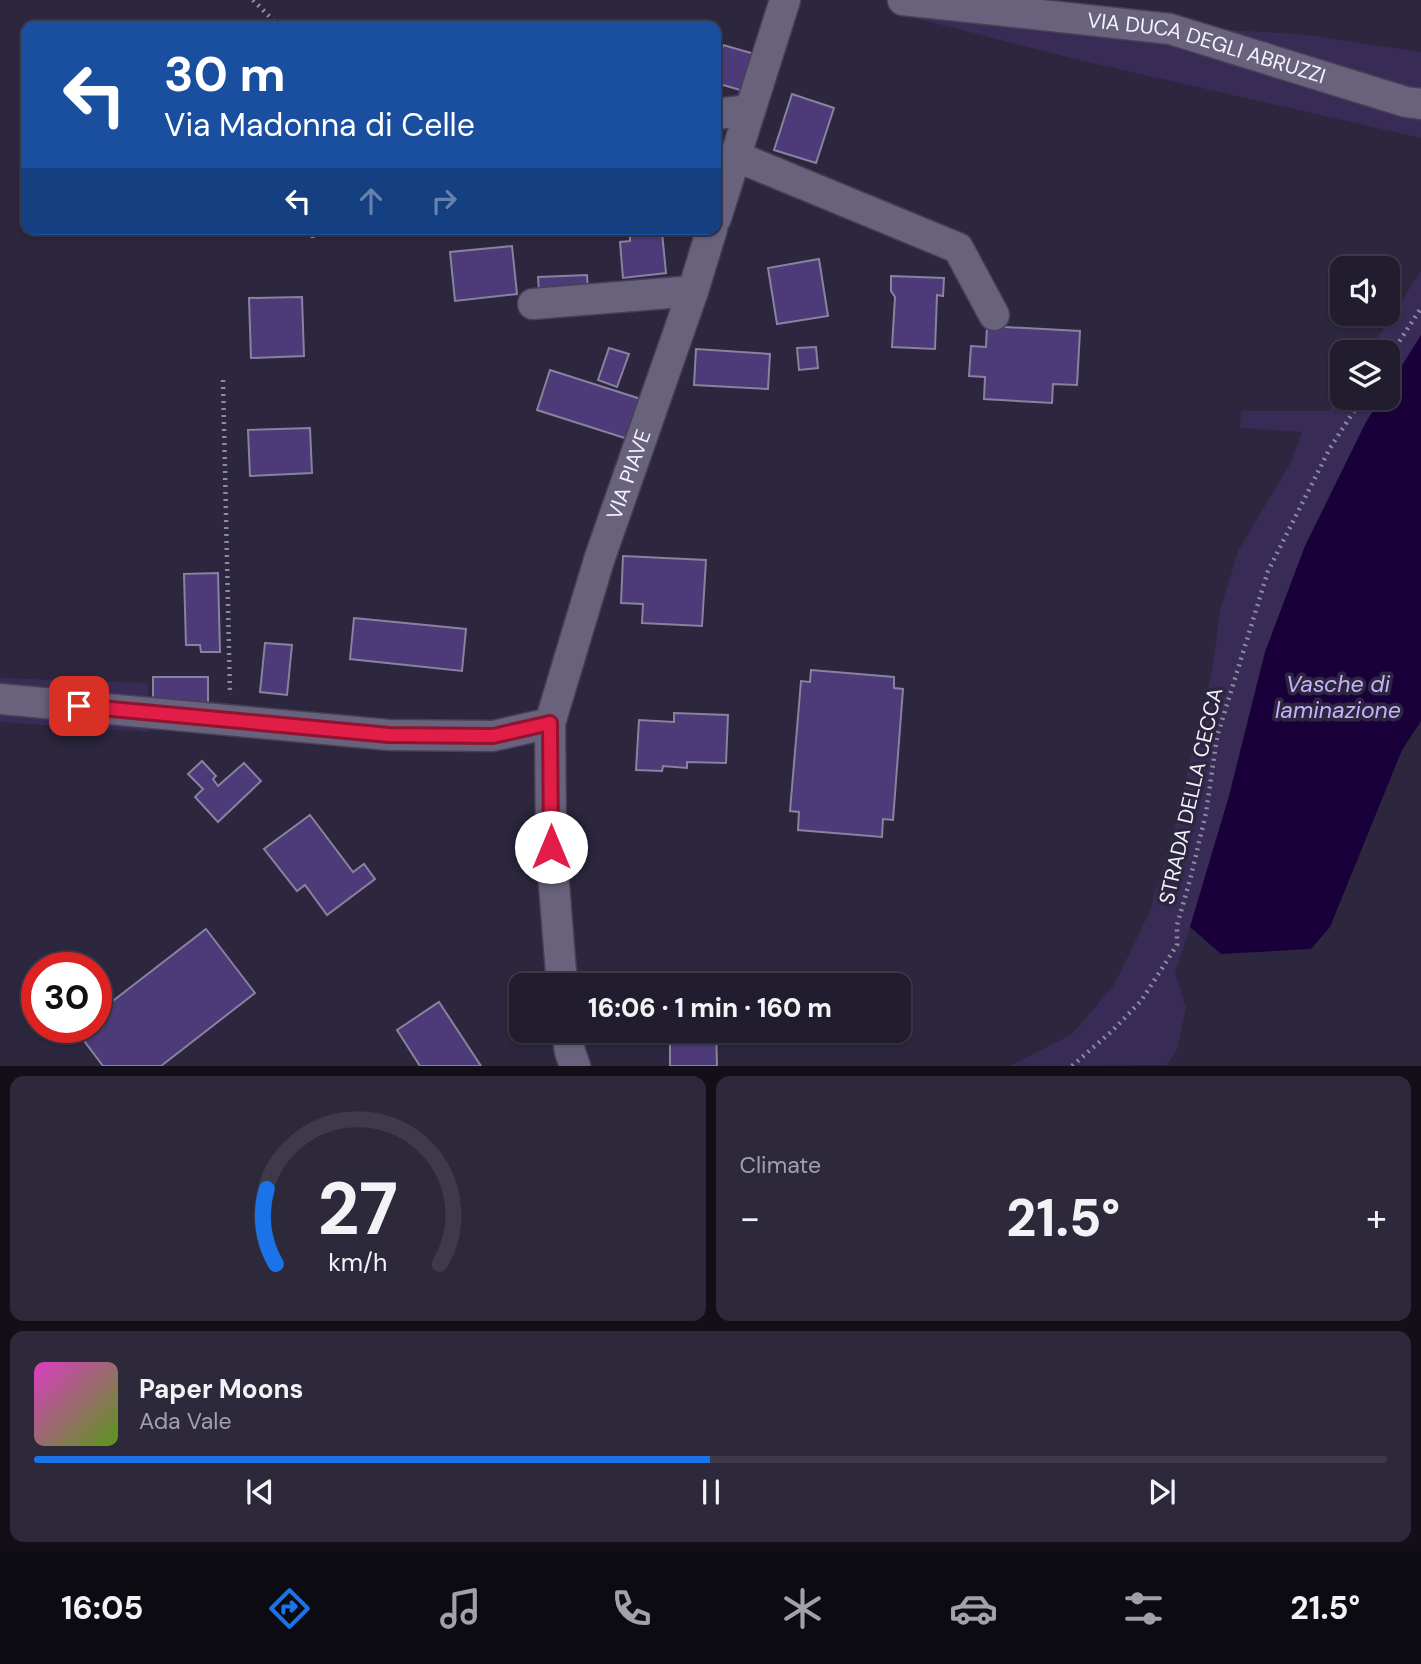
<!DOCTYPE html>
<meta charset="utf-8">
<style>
:root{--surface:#211c2e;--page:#2d293a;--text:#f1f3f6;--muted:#a2a1aa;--line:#3e3a4a;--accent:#1a73e8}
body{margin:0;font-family:"DM Sans",sans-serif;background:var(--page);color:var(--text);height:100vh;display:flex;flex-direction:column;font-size:26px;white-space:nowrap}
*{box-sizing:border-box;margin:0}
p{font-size:23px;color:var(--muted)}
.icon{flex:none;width:38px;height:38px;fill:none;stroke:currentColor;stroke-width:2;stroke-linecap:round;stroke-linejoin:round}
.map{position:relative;height:1066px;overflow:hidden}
.panel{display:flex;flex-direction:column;gap:10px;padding:10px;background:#120f19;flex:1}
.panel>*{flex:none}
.guide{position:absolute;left:21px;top:21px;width:700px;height:214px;border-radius:14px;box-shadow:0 2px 5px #0004,0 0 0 2px var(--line);background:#1a4fa0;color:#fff;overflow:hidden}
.controls{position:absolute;left:1330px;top:256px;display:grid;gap:14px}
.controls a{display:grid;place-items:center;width:70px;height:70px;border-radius:14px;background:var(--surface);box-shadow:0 2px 5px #0004,0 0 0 2px var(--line);font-size:35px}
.speed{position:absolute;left:21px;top:952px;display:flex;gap:14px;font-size:35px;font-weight:700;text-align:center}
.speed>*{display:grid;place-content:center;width:91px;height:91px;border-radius:50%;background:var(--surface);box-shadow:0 2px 5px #0004,0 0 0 2px var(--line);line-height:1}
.speed .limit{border:10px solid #d22;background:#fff;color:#111}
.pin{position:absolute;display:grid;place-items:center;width:60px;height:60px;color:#fff;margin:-30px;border-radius:14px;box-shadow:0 4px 10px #0006}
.me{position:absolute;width:77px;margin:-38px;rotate:0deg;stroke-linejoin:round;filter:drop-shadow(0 0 5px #0008)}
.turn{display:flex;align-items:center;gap:24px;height:147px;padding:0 28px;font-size:32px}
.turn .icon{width:91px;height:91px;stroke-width:2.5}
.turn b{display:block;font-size:49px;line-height:60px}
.lanes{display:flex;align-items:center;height:66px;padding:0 28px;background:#0003;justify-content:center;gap:35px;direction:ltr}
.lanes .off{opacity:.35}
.big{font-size:52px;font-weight:800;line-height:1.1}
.panel .widget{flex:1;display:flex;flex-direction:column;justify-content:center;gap:10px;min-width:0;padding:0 24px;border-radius:14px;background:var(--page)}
.panel .dial{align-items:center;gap:0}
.dial svg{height:182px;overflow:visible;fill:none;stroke:var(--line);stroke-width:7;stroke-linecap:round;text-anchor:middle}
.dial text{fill:var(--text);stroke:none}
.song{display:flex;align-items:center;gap:21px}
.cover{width:84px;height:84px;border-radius:10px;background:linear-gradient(135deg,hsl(310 70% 55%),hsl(90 70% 35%))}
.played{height:7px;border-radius:4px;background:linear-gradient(90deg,var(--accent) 50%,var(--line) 50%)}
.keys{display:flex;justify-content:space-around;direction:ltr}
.heat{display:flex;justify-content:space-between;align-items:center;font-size:38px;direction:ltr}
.panel .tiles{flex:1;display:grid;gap:10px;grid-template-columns:1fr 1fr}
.widget:last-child{grid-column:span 2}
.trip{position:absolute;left:509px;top:973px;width:402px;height:70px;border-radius:14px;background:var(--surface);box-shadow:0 2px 5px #0004,0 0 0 2px var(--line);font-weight:800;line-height:70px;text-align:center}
.dock{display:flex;height:112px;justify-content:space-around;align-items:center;background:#0d0b12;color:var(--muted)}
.dock .icon{width:49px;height:49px}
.dock .on{color:var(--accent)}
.dock b{font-size:32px;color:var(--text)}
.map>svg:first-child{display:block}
.green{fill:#382c57}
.water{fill:#19003a}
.building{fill:#4d3a78;stroke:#88829e;stroke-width:2}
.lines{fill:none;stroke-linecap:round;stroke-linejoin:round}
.street-casing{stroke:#464154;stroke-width:33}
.path{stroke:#8f8b9e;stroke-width:4.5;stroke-dasharray:2 5;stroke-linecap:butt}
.street{stroke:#69627d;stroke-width:30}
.route-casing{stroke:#92132f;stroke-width:18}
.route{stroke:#e11d48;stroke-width:12}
.labels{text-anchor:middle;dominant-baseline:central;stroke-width:7;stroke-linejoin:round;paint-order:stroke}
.street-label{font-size:21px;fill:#f5f2ff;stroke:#2c263e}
.water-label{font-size:23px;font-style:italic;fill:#c4b1fc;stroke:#2c263e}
</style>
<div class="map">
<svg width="1421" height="1066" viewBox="0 0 1421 1066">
<rect width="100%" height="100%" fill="#2c263e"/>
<!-- green -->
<g class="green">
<polygon points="904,10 1171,41 1421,109 1421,138 1070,58 903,15"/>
<polygon points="1207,29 1300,34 1421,52 1421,94"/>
<polygon points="1421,271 1421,335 1388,388 1388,352 1368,352"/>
<polygon points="1342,391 1342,397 1382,397 1366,422 1305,546 1265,652 1229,796 1190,927 1175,973 1186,1008 1177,1050 1167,1065 1010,1066 1072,1034 1114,985 1150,911 1173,832 1212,671 1220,611 1238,551 1290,464 1302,432 1240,428 1241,411 1329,411"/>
<polygon points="0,678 148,683 148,706 0,693"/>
<polygon points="0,706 148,718 149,732 0,722"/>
</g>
<!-- water -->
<polygon class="water" points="1421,335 1421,721 1402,750 1330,927 1311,949 1221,954 1190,927 1229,796 1265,652 1305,546 1366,422 1382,397 1388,397 1388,388"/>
<!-- building -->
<g class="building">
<polygon points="723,45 758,55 747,92 716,83 716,71"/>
<polygon points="792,94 834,108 816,163 774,150"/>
<polygon points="662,232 666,273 623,278 620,242 630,241 630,235"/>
<polygon points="512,246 517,294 455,301 450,252"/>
<polygon points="819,259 828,316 777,324 768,268"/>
<polygon points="587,275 588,290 539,293 538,277"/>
<polygon points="891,276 944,278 943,296 937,295 935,349 892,347 895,297 891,291"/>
<polygon points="302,297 304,356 251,358 249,298"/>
<polygon points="987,326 1080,331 1077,385 1053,384 1052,403 984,399 985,377 969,376 971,346 986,347"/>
<polygon points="816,347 818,368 799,370 797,348"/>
<polygon points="609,348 629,354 617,387 598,380"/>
<polygon points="696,349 770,354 768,389 694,385"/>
<polygon points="550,370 647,401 634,441 537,410"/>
<polygon points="310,428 312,473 250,476 248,430"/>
<polygon points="623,556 706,560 702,626 642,623 643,604 621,603"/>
<polygon points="218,573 220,652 201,652 200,645 186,645 184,574"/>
<polygon points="354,618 466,629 462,671 350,659"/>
<polygon points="265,643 292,645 287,695 260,692"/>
<polygon points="811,670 894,677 894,688 903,689 893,820 883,819 882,837 798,830 799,812 790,811 801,681 810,682"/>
<polygon points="153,677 208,677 208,706 153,707"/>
<polygon points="674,713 728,715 726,763 687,762 687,768 663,766 662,771 636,770 639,720 674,722"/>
<polygon points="202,761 216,776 213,779 218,786 244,763 261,781 218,822 195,797 203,789 188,774"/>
<polygon points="310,815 353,872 364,864 375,879 327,915 305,885 297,891 264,849"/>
<polygon points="206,929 255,993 161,1066 103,1066 76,1030 79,1027 96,1027 96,1014"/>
<polygon points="439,1002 481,1066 420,1066 397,1030"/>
<polygon points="670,1031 716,1031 717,1066 670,1066"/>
</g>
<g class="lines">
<defs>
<g id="street">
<path id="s1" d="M 903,0 L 1170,29 L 1406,102 L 1421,104"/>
<polyline points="716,114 750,110"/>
<polyline points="735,156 958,248 994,315"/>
<polyline points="716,218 785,0"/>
<polyline points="533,304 693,291"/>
<polyline points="0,699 389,735 493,736 550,723"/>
<path id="s2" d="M 562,985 L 551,847 L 550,723 L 599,560 L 693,291 L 712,229"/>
<polyline points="567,1031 570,1052 575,1066"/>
</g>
</defs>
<!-- street casing -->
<use href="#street" class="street-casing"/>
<!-- path -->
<g class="path">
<polyline points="253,0 273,20 276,26"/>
<polyline points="312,229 313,239"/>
<polyline points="1388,359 1421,308"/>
<polyline points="223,380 230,695"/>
<polyline points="1072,1066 1112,1031 1141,1001 1177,945 1177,925 1190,880 1206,813 1217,737 1268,571 1330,448 1363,397"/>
</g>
<!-- street -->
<use href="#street" class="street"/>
</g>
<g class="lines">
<defs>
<polyline id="route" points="79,706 389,735 493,736 550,723 551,847"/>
</defs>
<!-- route casing -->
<use href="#route" class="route-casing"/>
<!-- route -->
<use href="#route" class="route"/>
</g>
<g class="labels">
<!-- street labels -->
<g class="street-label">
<text stroke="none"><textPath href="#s1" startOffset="308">VIA DUCA DEGLI ABRUZZI</textPath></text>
<text stroke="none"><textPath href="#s2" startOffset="523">VIA PIAVE</textPath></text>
<text transform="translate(1191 796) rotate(-77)">STRADA DELLA CECCA</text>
</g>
<!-- water labels -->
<g class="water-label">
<text x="1338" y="684">Vasche di<tspan x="1338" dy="26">laminazione</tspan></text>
</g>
</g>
</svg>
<div class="controls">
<a><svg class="icon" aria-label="sound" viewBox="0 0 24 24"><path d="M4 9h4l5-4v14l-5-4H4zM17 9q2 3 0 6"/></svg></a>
<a><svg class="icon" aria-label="layers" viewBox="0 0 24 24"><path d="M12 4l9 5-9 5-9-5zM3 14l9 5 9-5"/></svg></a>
</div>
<div class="speed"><div class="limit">30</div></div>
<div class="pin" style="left:79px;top:706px;background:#d93025"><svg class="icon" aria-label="arrive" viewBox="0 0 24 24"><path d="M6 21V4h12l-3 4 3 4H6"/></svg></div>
<svg class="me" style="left:551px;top:847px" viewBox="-20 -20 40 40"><circle r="19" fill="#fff"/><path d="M0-13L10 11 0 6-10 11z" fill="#e11d48"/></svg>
<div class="trip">16:06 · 1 min · 160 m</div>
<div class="guide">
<div class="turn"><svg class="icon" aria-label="left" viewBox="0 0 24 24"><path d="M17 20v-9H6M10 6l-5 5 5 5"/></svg><div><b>30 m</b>Via Madonna di Celle</div></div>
<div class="lanes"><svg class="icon" aria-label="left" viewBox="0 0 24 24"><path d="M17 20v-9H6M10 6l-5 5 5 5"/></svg><svg class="icon off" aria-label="ahead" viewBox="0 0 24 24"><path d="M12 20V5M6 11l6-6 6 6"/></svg><svg class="icon off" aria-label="right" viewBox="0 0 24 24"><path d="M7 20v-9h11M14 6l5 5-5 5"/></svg></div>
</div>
</div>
<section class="panel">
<div class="tiles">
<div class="widget dial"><svg viewBox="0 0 100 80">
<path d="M14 69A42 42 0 1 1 86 69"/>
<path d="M14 69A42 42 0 0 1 10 36" stroke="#1a73e8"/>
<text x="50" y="56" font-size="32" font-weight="700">27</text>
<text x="50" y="72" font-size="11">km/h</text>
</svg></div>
<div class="widget"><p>Climate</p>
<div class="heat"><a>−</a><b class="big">21.5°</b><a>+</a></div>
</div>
<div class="widget">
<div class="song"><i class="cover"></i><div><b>Paper Moons</b><p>Ada Vale</p></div></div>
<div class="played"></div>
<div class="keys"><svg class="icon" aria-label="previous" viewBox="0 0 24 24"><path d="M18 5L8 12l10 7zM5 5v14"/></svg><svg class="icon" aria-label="pause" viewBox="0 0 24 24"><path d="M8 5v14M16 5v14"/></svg><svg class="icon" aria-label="next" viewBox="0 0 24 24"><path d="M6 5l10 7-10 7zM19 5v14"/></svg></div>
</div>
</div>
</section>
<nav class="dock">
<b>16:05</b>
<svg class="icon on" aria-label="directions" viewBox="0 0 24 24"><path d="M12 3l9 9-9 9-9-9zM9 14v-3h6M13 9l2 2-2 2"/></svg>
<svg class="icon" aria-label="music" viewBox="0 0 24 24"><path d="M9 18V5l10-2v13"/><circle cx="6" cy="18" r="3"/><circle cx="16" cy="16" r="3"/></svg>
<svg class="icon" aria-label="phone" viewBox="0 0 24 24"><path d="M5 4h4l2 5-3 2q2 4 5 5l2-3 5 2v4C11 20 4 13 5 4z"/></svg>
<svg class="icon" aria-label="climate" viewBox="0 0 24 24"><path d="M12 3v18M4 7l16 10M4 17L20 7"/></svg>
<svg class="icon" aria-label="car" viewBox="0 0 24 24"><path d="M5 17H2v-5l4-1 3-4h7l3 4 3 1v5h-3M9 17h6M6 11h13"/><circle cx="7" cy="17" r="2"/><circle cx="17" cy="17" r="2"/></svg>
<svg class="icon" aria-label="filters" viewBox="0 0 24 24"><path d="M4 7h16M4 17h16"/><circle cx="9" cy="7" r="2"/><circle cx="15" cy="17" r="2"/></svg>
<b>21.5°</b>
</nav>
